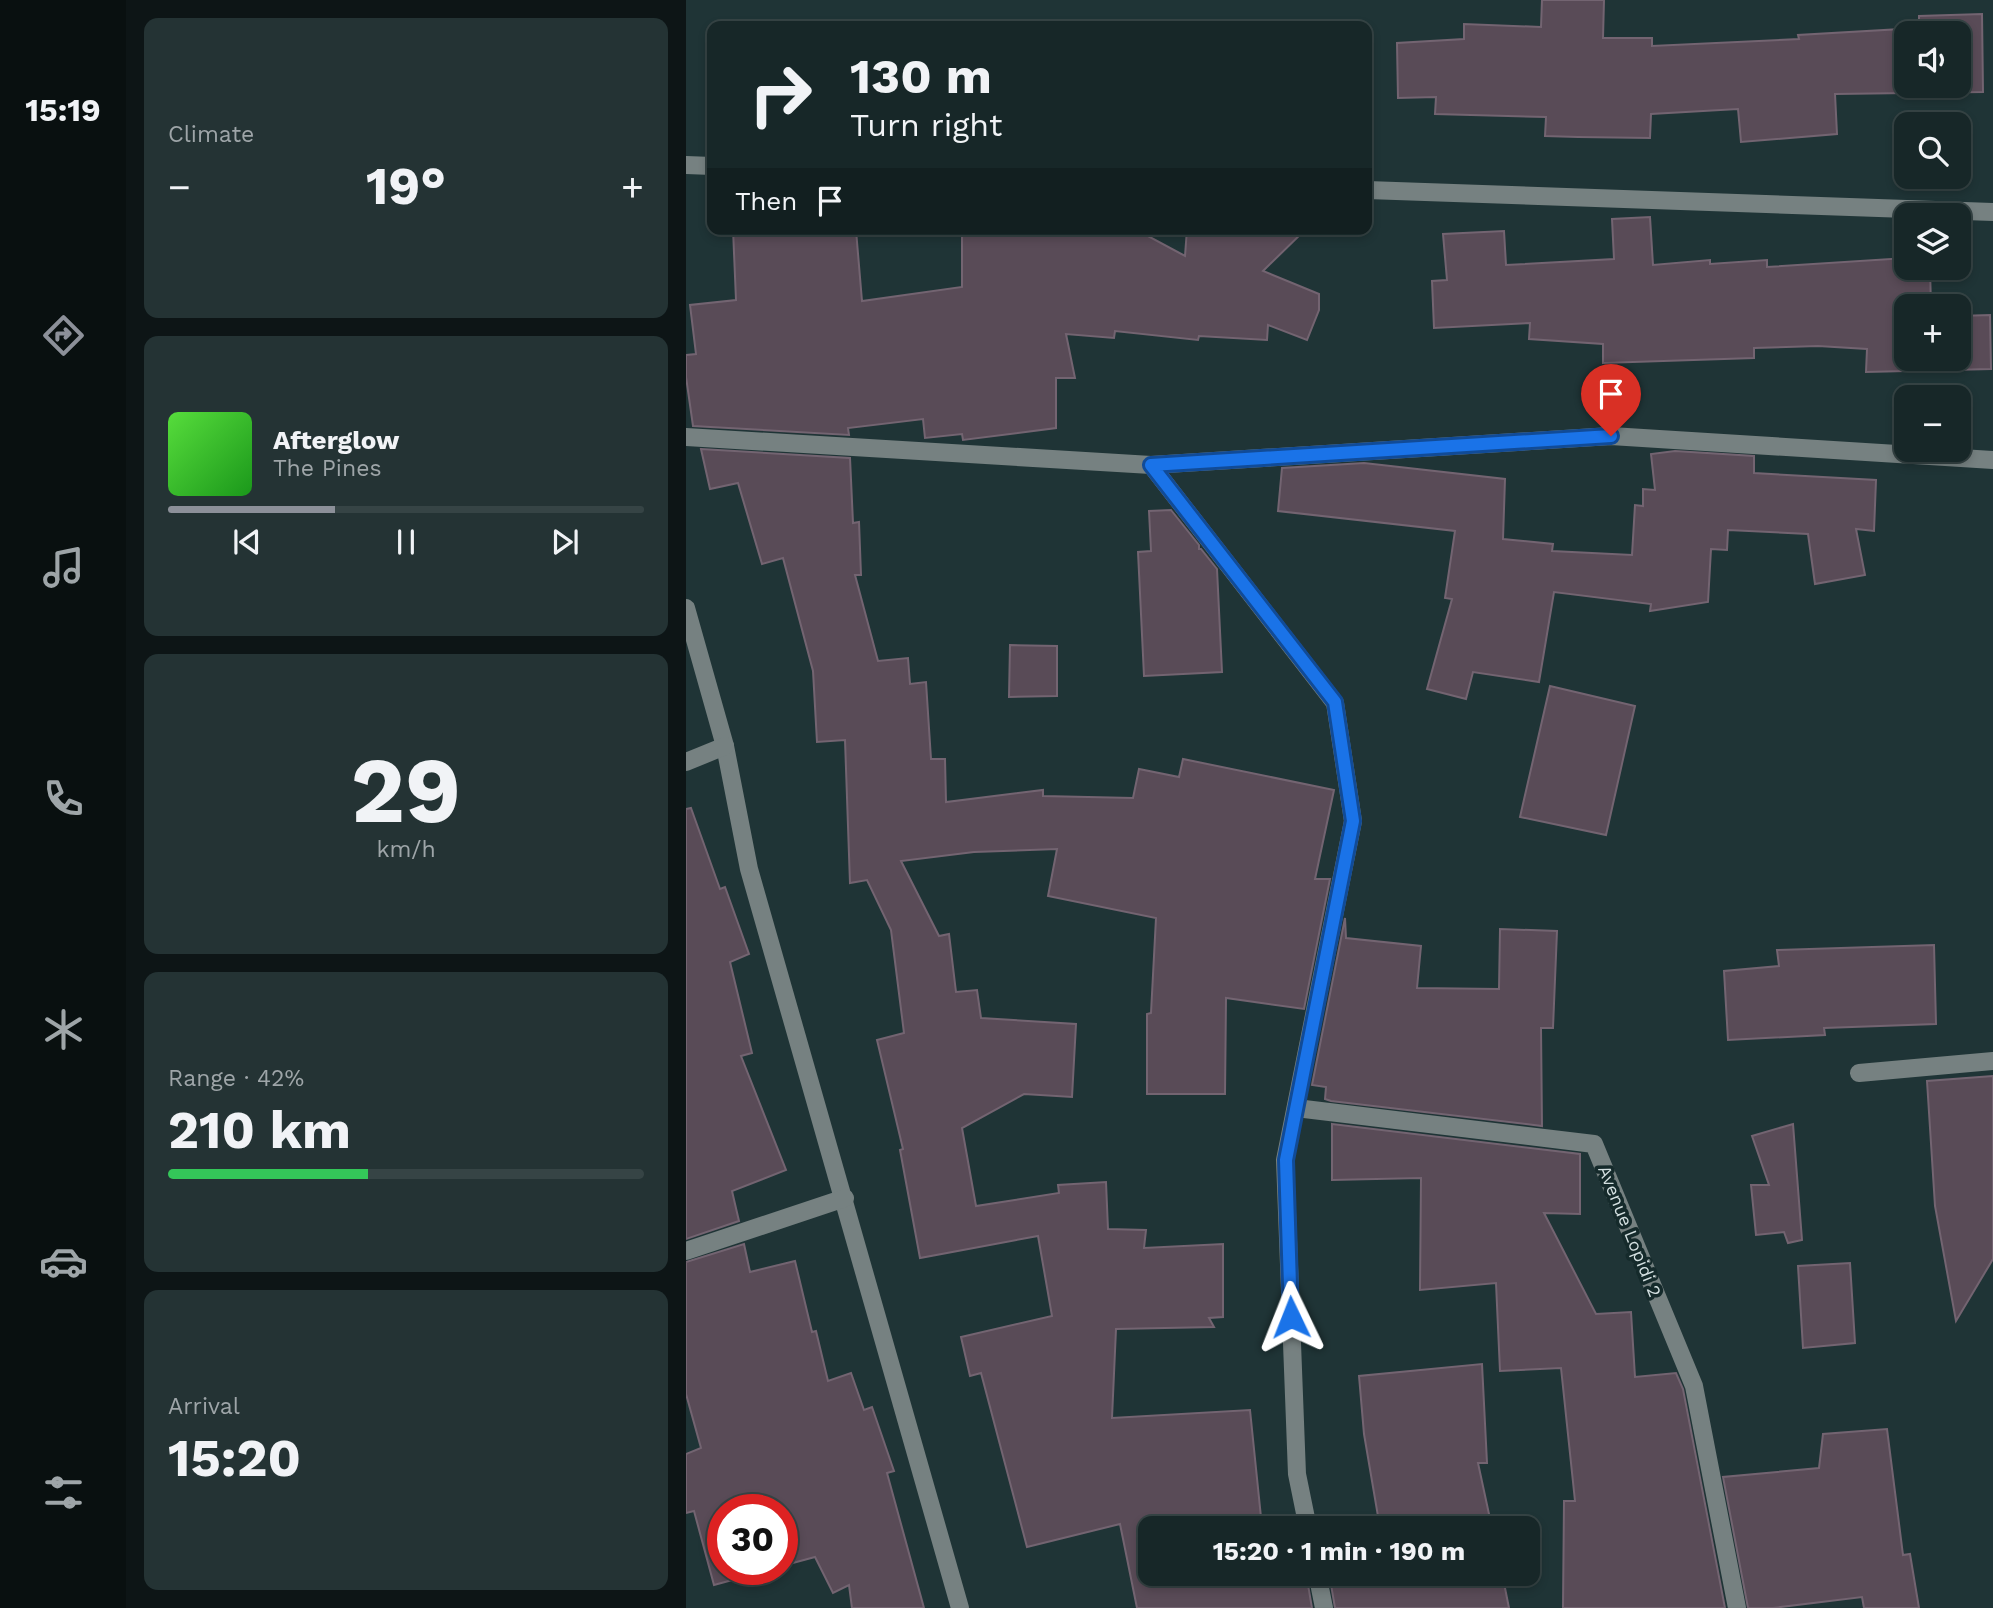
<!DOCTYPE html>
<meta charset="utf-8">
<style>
:root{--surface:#172728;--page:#243334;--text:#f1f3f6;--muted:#9ea5a8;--line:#364445;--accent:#8c9099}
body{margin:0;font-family:"Work Sans",sans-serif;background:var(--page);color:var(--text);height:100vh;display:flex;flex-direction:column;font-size:26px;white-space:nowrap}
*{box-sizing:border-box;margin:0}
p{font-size:23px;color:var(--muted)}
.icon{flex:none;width:38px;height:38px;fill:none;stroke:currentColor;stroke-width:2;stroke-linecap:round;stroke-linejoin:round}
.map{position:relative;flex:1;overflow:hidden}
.sheet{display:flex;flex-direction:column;gap:18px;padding:18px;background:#0d1516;width:560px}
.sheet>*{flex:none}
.top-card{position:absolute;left:21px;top:21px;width:665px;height:214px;border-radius:14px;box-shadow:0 4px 10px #0003,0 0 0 2px var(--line);background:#172728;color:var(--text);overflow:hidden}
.tools{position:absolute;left:1208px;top:21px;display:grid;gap:14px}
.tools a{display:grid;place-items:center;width:77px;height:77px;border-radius:14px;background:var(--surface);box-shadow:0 4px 10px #0003,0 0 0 2px var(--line);font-size:35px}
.speed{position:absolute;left:21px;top:1494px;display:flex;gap:14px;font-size:35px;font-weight:700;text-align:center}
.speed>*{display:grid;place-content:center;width:91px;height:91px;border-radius:50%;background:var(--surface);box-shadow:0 4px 10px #0003,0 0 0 2px var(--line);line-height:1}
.speed .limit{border:10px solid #d22;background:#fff;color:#111}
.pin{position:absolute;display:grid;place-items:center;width:60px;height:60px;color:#fff;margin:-72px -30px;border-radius:50% 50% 50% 0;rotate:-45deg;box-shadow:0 0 7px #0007}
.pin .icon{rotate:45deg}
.me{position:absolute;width:77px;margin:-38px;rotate:358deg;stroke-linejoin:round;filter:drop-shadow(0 0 5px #0008)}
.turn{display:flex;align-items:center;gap:24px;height:147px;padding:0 28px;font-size:32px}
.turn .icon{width:91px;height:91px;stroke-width:2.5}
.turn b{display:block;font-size:49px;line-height:60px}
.then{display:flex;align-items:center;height:66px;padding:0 28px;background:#0003;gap:14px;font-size:26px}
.big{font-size:52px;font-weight:700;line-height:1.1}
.sheet .tile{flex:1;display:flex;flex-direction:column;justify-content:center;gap:10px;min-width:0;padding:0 24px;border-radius:14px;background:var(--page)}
.sheet .dial{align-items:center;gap:0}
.dial b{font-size:91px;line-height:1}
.song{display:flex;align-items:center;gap:21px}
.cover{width:84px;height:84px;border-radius:10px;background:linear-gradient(135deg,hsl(110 70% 55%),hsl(120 70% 35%))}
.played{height:7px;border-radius:4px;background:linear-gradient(90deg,var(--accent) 35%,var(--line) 35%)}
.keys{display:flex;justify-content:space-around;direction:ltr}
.heat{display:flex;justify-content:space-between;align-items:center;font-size:38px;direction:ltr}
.charge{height:10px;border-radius:5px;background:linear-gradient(90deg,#34c759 42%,var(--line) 0)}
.trip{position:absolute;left:452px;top:1516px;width:402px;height:70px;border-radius:14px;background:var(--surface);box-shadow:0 4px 10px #0003,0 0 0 2px var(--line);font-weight:700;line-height:70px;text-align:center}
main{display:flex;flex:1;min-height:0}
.menu{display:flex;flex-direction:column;width:126px;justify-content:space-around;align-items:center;background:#091010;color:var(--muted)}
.menu .icon{width:49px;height:49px}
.menu .current{color:var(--accent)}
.menu b{font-size:32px;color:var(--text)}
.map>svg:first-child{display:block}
.building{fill:#594b57;stroke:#736471;stroke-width:2;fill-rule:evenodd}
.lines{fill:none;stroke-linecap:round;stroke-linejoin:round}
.minor{stroke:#768181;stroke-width:18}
.route-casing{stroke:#114b97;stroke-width:18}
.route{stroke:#1a73e8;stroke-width:12}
.labels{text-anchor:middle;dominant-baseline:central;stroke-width:7;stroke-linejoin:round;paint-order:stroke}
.street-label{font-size:18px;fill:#d3dfe0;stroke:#152a2b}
</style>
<main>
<nav class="menu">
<b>15:19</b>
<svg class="icon current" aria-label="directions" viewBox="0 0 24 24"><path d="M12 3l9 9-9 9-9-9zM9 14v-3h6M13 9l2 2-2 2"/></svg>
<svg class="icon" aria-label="music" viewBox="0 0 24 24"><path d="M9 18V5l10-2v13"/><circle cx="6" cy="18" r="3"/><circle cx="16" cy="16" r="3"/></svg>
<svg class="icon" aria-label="phone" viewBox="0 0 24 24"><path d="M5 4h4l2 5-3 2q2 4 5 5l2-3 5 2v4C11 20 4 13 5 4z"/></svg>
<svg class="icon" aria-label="climate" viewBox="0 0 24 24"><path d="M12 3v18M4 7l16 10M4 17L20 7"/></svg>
<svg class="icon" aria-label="car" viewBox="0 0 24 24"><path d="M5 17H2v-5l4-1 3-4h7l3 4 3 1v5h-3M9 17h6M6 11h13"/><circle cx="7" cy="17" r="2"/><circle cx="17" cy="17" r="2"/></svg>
<svg class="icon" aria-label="filters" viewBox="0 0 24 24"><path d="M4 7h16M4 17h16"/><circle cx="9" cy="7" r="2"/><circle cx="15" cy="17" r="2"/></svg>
</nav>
<section class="sheet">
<div class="tile"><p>Climate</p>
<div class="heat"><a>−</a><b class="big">19°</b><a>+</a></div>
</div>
<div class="tile">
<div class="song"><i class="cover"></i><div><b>Afterglow</b><p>The Pines</p></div></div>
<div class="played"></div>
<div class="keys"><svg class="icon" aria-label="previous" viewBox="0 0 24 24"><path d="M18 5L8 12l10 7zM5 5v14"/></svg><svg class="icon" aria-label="pause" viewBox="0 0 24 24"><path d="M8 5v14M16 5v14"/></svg><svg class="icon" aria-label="next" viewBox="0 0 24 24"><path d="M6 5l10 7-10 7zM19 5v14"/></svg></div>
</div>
<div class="tile dial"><b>29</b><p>km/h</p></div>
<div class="tile"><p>Range · 42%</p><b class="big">210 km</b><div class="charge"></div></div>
<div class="tile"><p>Arrival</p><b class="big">15:20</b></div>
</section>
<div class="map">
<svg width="1307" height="1608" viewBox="0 0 1307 1608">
<rect width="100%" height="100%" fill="#1f3436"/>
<!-- building -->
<g class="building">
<path d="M 856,0 L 918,0 L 917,38 L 966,38 L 966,46 L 1113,39 L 1112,35 L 1215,29 L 1215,26 L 1233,25 L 1233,16 L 1296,14 L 1297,92 L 1149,94 L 1151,134 L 1055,142 L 1052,109 L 965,114 L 964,138 L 892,137 L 859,136 L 860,117 L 749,114 L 750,97 L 712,98 L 711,43 L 778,39 L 778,24 L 855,27 ZM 1220,33 L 1272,33 L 1272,86 L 1220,86 Z"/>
<polygon points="964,217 967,265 1024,260 1024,264 1081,260 1081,267 1220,258 1220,268 1244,268 1245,306 1220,306 1220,359 1272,359 1272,316 1304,315 1305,369 1180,372 1181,349 1132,346 1068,348 1068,358 917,363 917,344 843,339 844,323 748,328 746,281 761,280 757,234 818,231 820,265 928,259 926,219"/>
<polygon points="47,229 104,229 104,235 170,230 176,301 276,287 276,233 462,236 499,256 501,229 620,229 577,271 633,294 633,310 621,340 582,325 581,340 513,336 512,340 429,331 428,338 380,334 389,378 370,378 370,428 277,440 276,434 239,438 237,419 162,428 163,435 7,426 0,377 0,355 10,354 4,305 50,300"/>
<polygon points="15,449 164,458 167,523 173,522 175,575 169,575 192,661 222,658 224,684 240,682 245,759 259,759 260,802 357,790 357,796 447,798 453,769 493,777 497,759 648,790 629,879 644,879 618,1009 540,998 539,1094 461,1094 461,1014 465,1013 470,918 362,896 371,849 288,852 215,861 253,936 263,934 270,992 291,990 295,1018 390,1024 386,1097 338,1094 276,1128 290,1206 373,1193 372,1185 420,1182 422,1229 460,1230 458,1248 537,1244 537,1317 523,1318 528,1327 430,1329 426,1418 564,1410 576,1527 581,1528 464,1528 464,1573 620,1573 626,1608 451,1608 434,1524 341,1547 295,1373 284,1376 275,1337 366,1316 352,1236 234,1258 214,1150 217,1149 191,1040 218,1033 205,930 181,880 164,883 159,740 131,742 127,671 97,558 76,564 52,483 24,489"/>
<polygon points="989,451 1068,456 1068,473 1190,480 1188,531 1170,529 1179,575 1129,584 1122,534 1042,530 1041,550 1025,549 1022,602 964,611 965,604 868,592 853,682 787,672 780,699 741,689 766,599 759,598 769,531 592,511 596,468 678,463 819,479 817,539 867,544 866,551 946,555 949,505 957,506 957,489 969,490 965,454"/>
<polygon points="485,510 513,545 513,549 515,549 531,569 536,672 458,676 452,552 465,551 463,511"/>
<polygon points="324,645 371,646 371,696 323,697"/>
<polygon points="864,686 949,706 920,835 834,817"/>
<polygon points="5,808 34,889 39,887 63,954 44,962 66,1053 55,1056 100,1170 46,1191 53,1221 0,1239 0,809"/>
<polygon points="659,918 660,938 735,946 731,988 813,989 814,929 871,931 867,1028 855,1028 856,1126 645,1101 639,1099 640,1087 626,1085"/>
<polygon points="1248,945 1250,1024 1138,1028 1139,1035 1042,1040 1038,971 1093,966 1091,950"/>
<polygon points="1307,1076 1307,1259 1270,1321 1249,1206 1241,1081"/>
<polygon points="646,1124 894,1154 894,1214 858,1213 910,1314 945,1312 949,1377 990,1373 997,1389 1039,1608 877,1608 878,1501 889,1501 875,1368 814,1371 810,1283 734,1290 735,1178 646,1180"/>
<polygon points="1107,1124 1116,1240 1102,1243 1098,1232 1070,1235 1065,1185 1083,1185 1066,1136"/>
<polygon points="58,1244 64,1272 109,1261 126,1332 130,1331 142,1381 165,1373 178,1410 186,1407 208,1471 201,1473 238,1608 166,1608 163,1585 147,1593 129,1557 96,1566 96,1510 37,1510 37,1570 83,1570 28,1585 8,1511 0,1513 0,1454 15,1448 0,1394 0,1262"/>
<polygon points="1164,1263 1169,1343 1117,1348 1112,1266"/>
<polygon points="796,1364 801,1463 792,1463 806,1528 694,1528 678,1434 673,1376"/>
<polygon points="1201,1429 1217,1555 1224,1554 1233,1608 1178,1608 1176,1597 1087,1608 1062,1608 1037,1477 1133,1468 1137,1434"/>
<polygon points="643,1573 816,1573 823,1608 649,1608"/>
</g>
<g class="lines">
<!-- minor -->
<g class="minor">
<polyline points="0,165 26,166"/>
<polyline points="681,190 1307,212"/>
<polyline points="0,437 465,465 925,436 1307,460"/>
<polyline points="465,465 649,703 667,821 599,1160 611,1474 622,1528"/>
<polyline points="0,608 39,746 63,869 274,1608"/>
<polyline points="0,762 39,746"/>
<polyline points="1173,1073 1307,1061"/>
<polyline points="610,1108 908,1144 1008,1386 1051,1608"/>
<polyline points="0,1251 159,1198"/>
<polyline points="631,1573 638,1608"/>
</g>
</g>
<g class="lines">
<defs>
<polyline id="route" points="605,1317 600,1160 667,821 649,702 465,465 925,436"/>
</defs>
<!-- route casing -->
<use href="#route" class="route-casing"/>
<!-- route -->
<use href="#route" class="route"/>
</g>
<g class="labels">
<!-- street labels -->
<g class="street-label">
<text transform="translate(944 1231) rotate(68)">Avenue Lopidi 2</text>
</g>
</g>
</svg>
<div class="tools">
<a><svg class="icon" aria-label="sound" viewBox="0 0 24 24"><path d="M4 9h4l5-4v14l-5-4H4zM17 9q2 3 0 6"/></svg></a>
<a><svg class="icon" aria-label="search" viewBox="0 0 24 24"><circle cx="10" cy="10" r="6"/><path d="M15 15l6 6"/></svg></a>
<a><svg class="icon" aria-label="layers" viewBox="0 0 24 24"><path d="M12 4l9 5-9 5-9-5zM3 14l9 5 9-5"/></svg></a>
<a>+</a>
<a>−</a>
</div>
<div class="speed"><div class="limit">30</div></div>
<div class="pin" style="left:925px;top:436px;background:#d93025"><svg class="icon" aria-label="arrive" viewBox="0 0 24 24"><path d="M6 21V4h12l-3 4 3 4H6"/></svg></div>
<svg class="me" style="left:605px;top:1317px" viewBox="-20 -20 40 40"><path d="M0-17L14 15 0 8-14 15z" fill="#1a73e8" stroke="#fff" stroke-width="4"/></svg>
<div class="trip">15:20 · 1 min · 190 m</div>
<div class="top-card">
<div class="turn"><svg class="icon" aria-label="right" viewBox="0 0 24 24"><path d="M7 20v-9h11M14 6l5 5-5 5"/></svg><div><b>130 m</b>Turn right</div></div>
<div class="then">Then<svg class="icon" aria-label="arrive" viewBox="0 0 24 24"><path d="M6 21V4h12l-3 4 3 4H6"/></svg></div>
</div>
</div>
</main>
